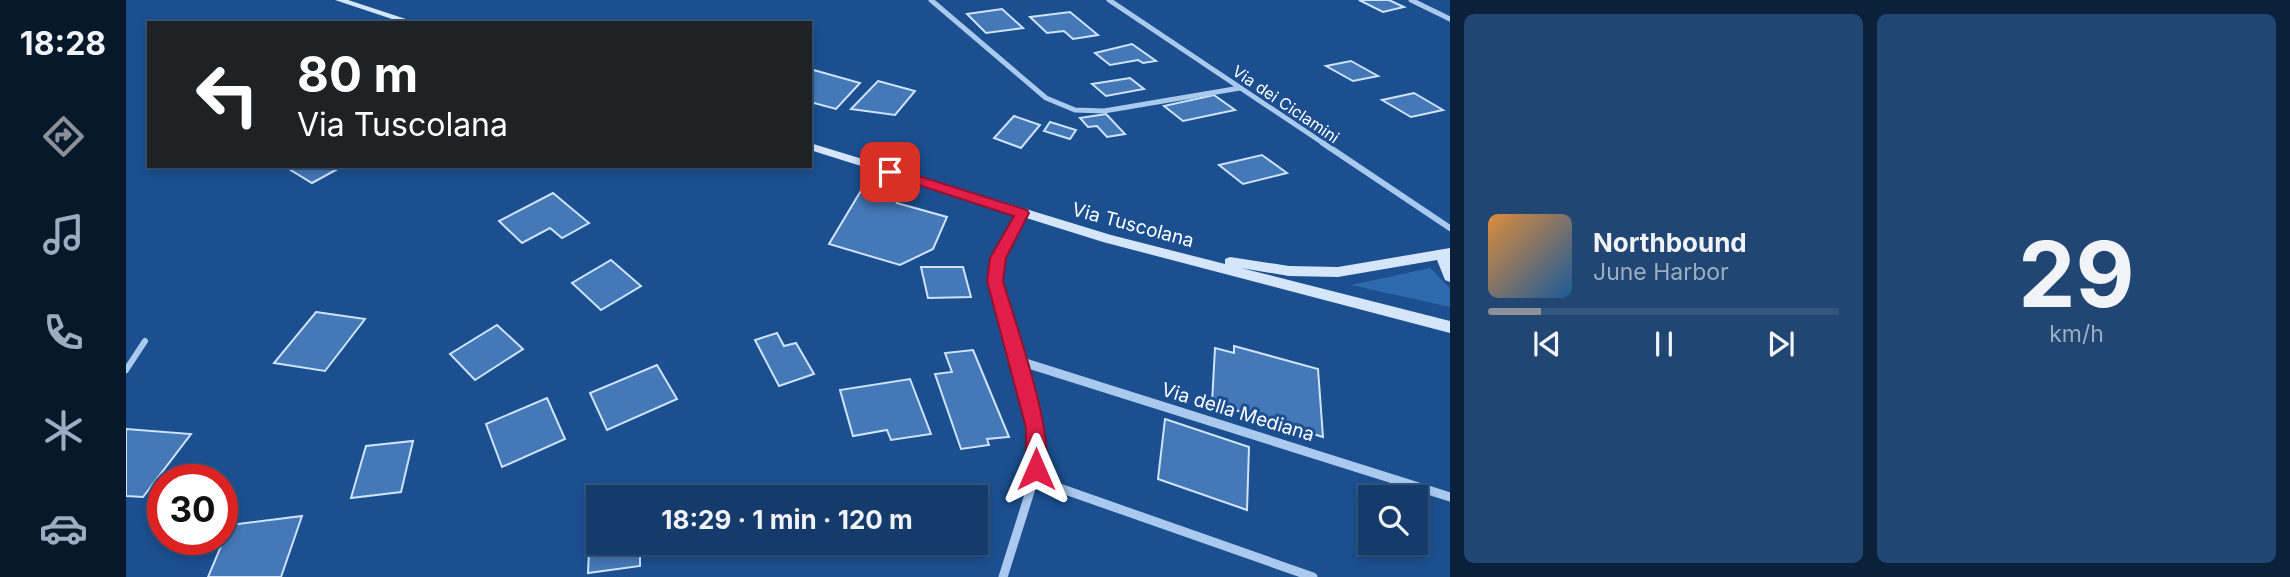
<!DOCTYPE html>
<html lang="it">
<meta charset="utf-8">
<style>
:root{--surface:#143b6b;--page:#214673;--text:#f1f3f6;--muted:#9dadc1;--line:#33557e;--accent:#8c9099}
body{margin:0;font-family:Inter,sans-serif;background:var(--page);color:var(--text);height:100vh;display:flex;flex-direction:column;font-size:26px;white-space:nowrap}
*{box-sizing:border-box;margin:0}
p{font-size:23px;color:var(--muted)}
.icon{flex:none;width:38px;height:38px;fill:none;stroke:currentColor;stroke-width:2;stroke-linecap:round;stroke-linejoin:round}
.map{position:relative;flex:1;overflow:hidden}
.drawer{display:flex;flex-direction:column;gap:14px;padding:14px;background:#0b203b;width:840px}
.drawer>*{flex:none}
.hud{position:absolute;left:21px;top:21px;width:665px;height:147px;border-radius:0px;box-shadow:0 4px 10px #0003,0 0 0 2px var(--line);background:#202124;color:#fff;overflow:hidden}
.tools{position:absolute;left:1232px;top:485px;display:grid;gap:14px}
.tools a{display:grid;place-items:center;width:70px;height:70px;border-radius:0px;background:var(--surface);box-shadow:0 4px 10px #0003,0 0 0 2px var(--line);font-size:35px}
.speed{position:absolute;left:21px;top:464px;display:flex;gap:14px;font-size:35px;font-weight:700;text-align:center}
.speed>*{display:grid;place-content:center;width:91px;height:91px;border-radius:50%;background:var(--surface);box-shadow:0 4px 10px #0003,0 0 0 2px var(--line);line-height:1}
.speed .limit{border:10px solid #d22;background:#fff;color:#111}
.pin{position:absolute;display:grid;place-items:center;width:60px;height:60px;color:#fff;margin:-30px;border-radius:14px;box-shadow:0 4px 10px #0006}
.me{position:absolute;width:77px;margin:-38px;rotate:0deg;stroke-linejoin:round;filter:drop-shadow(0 0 5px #0008)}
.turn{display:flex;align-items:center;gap:24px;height:147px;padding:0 35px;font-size:32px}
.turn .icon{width:91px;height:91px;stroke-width:2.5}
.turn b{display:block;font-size:49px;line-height:60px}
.drawer .tile{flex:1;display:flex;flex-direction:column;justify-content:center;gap:10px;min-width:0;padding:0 24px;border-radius:10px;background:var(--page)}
.drawer .dial{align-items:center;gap:0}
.dial b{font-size:91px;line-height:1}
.song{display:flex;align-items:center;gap:21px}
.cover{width:84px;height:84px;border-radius:10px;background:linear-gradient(135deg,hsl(30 70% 55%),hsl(210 70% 35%))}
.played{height:7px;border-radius:4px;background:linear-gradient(90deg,var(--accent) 15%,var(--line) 15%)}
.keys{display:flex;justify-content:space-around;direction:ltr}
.drawer .tiles{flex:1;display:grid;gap:14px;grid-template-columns:repeat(2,1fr)}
.trip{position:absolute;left:460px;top:485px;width:402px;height:70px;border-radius:0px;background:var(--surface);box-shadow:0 4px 10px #0003,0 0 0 2px var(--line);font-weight:700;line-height:70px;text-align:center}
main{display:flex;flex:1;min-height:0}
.menu{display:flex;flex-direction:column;width:126px;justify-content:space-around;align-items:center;background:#08182b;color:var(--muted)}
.menu .icon{width:49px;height:49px}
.menu .on{color:var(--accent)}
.menu b{font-size:32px;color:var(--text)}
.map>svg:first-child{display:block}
.green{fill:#2e69ad}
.building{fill:#4478b7;stroke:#cfe3fa;stroke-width:2}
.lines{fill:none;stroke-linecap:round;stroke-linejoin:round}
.lane{stroke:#a9c9ee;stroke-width:6}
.street-far2{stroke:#a9c9ee;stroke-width:5}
.street-far1{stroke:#a9c9ee;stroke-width:6}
.street{stroke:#a9c9ee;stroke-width:9}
.secondary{fill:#d6e6fa;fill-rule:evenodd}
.route{fill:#e11d48;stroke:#92132f;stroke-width:2}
.labels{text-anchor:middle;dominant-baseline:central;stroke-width:6;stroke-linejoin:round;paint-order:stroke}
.far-street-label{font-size:16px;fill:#fff;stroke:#1b4f8f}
.street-label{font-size:19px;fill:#fff;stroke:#1b4f8f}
</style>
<main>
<nav class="menu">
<b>18:28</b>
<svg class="icon on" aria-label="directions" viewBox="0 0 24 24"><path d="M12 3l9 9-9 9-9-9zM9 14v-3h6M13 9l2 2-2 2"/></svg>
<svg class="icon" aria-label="music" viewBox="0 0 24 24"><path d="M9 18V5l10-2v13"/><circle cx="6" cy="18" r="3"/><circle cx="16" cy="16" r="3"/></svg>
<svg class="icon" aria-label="phone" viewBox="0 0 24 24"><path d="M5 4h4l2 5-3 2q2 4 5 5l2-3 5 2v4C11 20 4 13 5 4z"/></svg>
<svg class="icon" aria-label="climate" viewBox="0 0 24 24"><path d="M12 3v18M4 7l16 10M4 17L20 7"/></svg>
<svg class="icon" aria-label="car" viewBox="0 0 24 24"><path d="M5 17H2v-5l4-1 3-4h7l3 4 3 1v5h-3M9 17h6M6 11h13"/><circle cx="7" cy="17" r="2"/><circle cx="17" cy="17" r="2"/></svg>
</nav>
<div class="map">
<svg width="1324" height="577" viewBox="0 0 1324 577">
<rect width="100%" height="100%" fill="#1b4f8f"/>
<!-- green -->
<polygon class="green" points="1304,268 1324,288 1324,307 1225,285"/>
<!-- building -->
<g class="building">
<polygon points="1233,0 1263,0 1278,7 1257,12"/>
<polygon points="876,9 897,28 860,33 841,14"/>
<polygon points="944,12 972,35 947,39 938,31 921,33 904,17"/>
<polygon points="1006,44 1030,61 1017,63 1012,60 984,65 969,53"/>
<polygon points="1225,61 1252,76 1227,81 1200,66"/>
<polygon points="684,69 734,83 710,109 684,102"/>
<polygon points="1004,78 1018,89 980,96 966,84"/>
<polygon points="752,81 789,91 769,115 725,109"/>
<polygon points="1288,93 1317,110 1285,117 1256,100"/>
<polygon points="1088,95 1109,110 1057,121 1038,106"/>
<polygon points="980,114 999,134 981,137 971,126 962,127 954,118"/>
<polygon points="888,116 914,125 895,148 868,138"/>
<polygon points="924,122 950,130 944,139 918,131"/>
<polygon points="1136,155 1161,173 1117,184 1093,165"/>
<polygon points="158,166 217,166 186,183"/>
<polygon points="736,189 773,199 771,203 821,217 807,249 774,265 703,244"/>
<polygon points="427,193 463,223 436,238 424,228 396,243 373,221"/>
<polygon points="485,260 515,286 475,310 446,283"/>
<polygon points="795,267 837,267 845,297 802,298"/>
<polygon points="190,312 239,319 199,371 148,363"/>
<polygon points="371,325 397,349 349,380 324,354"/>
<polygon points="651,333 658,346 670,343 688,374 653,386 629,340"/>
<polygon points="1108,346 1192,369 1197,437 1086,403 1089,348 1108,353"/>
<polygon points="847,350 883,437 861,439 863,445 835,449 809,374 826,372 819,353"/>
<polygon points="531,365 551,399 481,430 464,393"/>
<polygon points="784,379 805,434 765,440 761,430 727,436 714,390"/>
<polygon points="421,398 439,439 376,467 360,424"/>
<polygon points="1039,419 1123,447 1121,510 1032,479"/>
<polygon points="0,429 65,434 17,497 0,496"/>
<polygon points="287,441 275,492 225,498 240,446"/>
<polygon points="472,506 472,542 514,542 514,566 462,573 465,507"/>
<polygon points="176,516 155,577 82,577 104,525"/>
</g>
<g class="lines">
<!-- lane -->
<polyline class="lane" points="0,370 19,341"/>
<!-- street-far2 -->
<g class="street-far2">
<polyline points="805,0 920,98 949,110 978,111 1114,88"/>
<polyline points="983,0 1200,145"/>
<polyline points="1285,0 1324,19"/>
</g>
<!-- street-far1 -->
<g class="street-far1">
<polyline points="1197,143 1324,228"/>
<path d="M 883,333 C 866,269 865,271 896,213"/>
</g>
<!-- street -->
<g class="street">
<polyline points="890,360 1324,497"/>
<polyline points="908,479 1187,577"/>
<polyline points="877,577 908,479 911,440 882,331"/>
</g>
<!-- secondary -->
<g class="secondary">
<polygon points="209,0 222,0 292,23 278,23"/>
<polygon points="684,143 985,235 1099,264 1099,259 1104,257 1163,266 1212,267 1324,248 1324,282 1319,280 1311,260 1212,277 1163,276 1115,268 1324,321 1324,333 977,242 684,150"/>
</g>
</g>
<!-- route -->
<path class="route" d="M 764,167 L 901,210 L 903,213 L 880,258 L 877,281 C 888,320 933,443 917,475 L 910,478 L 903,475 L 900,469 L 900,428 L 861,281 L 864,258 L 888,216 L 759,174 L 757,172 Z"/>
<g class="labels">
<!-- far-street labels -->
<g class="far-street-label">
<text transform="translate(1160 104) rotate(34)">Via dei Ciclamini</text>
</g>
<!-- street labels -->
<g class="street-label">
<text transform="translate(1007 225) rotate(15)">Via Tuscolana</text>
<text transform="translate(1112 412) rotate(17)">Via della Mediana</text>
</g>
</g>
</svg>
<div class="tools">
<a><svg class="icon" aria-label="search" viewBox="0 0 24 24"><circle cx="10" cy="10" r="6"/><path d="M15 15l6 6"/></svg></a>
</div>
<div class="speed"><div class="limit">30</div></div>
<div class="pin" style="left:764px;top:172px;background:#d93025"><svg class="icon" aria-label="arrive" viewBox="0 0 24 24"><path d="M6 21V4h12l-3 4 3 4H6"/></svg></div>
<svg class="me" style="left:910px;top:469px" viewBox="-20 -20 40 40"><path d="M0-17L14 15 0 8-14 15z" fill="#e11d48" stroke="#fff" stroke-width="4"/></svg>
<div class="trip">18:29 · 1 min · 120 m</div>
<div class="hud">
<div class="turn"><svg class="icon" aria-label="left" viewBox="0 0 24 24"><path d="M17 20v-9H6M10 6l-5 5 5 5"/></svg><div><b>80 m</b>Via Tuscolana</div></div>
</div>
</div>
<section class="drawer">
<div class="tiles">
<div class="tile">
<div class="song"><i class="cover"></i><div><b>Northbound</b><p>June Harbor</p></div></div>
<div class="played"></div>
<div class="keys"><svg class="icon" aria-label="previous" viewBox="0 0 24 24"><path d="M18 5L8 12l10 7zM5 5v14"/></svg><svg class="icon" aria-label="pause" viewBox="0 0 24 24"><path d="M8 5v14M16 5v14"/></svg><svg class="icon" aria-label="next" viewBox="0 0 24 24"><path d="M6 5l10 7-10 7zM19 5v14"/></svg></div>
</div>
<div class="tile dial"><b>29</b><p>km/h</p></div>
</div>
</section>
</main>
